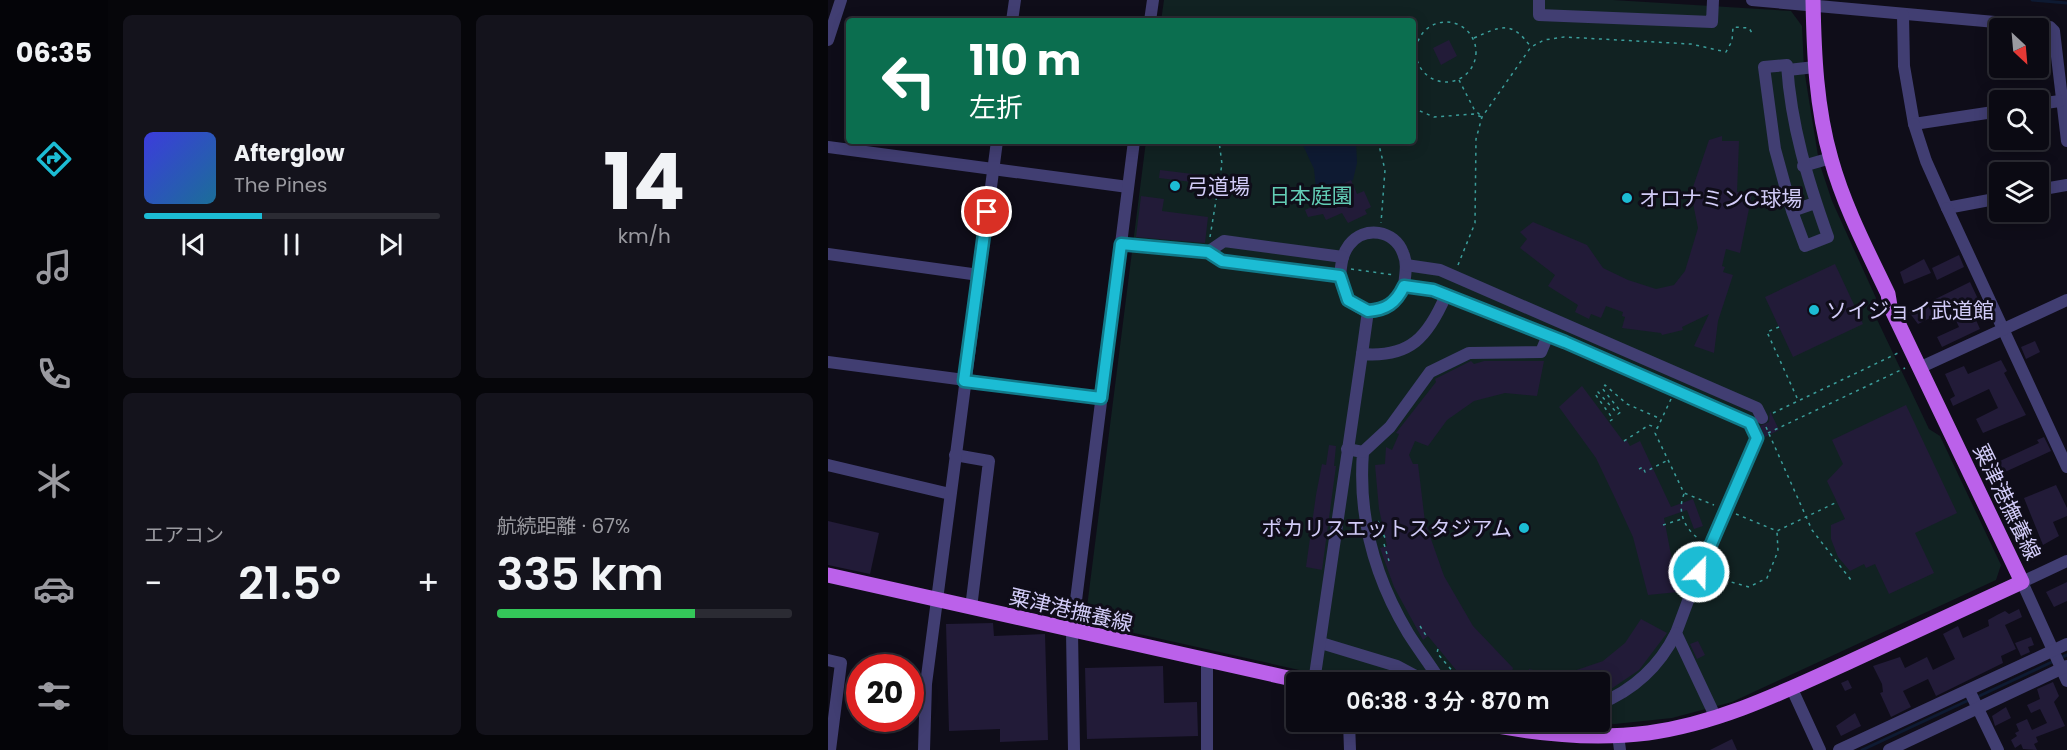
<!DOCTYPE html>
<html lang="ja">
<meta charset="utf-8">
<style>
:root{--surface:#0b0a13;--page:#14131c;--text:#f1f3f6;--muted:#9a9aa0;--line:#2b2b33;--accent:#1cbcd4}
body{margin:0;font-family:Poppins,"Noto Sans JP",sans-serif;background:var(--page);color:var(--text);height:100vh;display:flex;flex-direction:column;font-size:22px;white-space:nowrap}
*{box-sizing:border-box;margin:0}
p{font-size:20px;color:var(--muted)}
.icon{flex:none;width:33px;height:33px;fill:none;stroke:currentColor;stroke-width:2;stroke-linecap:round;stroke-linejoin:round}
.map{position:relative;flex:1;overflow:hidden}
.sheet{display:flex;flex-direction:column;gap:15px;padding:15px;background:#06060a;width:720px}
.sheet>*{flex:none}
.hud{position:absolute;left:18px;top:18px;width:570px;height:126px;border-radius:6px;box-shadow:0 3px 15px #0003,0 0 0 2px var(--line);background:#0b6e4f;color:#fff;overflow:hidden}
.needle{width:39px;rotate:154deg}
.fabs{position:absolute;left:1161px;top:18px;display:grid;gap:12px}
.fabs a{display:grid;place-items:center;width:60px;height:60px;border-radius:6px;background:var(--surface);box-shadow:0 3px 15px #0003,0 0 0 2px var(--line);font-size:30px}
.speed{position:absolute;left:18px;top:654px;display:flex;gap:12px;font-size:30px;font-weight:700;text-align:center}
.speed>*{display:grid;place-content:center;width:78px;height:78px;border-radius:50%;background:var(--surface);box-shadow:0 3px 15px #0003,0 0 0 2px var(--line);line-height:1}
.speed .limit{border:9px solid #d22;background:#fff;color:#111}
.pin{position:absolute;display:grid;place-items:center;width:51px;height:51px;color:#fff;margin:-26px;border:3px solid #fff;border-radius:50%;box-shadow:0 2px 6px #0007}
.me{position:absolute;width:66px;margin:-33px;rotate:23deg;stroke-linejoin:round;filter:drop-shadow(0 0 4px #0008)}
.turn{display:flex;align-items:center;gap:21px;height:126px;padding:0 24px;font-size:27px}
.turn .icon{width:78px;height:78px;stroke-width:2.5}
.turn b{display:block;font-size:42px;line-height:51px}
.big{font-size:45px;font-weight:600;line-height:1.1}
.sheet .tile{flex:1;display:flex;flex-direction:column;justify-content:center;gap:9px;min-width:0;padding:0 21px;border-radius:9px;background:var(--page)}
.sheet .dial{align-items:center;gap:0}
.dial b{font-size:78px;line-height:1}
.song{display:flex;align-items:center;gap:18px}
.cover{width:72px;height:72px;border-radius:9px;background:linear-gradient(135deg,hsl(240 70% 55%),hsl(200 70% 35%))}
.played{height:6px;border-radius:3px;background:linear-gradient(90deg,var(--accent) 40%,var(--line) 40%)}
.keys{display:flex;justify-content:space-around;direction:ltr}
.heat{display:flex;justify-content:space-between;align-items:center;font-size:33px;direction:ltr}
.charge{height:9px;border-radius:4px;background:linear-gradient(90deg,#34c759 67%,var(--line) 0)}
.sheet .tiles{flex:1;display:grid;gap:15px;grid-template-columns:repeat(2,1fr)}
.trip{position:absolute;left:458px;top:672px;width:324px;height:60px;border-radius:6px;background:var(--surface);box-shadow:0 3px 15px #0003,0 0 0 2px var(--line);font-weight:600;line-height:60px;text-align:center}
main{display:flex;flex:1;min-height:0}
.tabs{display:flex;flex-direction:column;width:108px;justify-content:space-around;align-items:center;background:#040408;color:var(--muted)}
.tabs .icon{width:42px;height:42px}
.tabs .selected{color:var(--accent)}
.tabs b{font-size:27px;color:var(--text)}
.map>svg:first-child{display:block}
.green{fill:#122}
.water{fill:#0e1a32}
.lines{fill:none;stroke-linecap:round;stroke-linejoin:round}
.stream{stroke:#0e1a32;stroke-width:3}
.building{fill:#221b38}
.path{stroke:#3b9d9a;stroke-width:1.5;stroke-dasharray:3 4.5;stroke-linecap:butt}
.minor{stroke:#413e72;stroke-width:12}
.major{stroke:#bb61ea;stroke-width:15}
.route-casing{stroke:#127a8a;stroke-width:15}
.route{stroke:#1cbcd4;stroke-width:10}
.poi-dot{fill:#1cbcd4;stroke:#0f0d19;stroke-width:2}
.labels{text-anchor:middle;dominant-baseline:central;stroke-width:6;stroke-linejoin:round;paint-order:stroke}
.poi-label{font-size:21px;fill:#d2ccf8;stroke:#0f0d19;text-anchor:start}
.park-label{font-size:21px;fill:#63cdb6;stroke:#0f0d19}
.street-label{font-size:21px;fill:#d2ccf8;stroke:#0f0d19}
</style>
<main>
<nav class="tabs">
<b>06:35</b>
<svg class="icon selected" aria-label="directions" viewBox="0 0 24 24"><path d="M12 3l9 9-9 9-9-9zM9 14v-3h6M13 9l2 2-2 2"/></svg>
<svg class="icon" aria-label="music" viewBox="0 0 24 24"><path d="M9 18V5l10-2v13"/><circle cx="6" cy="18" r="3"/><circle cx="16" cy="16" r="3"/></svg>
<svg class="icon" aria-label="phone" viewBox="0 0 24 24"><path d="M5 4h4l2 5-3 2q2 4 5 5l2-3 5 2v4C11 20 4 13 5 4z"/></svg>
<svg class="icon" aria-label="climate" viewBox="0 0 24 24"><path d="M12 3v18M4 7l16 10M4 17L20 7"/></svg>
<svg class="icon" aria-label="car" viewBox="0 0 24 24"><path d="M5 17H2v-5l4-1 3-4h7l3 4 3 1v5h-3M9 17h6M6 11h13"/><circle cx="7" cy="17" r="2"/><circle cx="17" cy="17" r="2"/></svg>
<svg class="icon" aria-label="filters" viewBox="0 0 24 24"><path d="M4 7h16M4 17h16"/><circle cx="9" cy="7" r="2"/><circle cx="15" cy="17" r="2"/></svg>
</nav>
<section class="sheet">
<div class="tiles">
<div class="tile">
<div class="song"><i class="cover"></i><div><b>Afterglow</b><p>The Pines</p></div></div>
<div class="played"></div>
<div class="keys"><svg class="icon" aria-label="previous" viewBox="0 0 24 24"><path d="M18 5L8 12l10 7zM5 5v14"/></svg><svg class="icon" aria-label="pause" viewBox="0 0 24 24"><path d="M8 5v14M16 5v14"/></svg><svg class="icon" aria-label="next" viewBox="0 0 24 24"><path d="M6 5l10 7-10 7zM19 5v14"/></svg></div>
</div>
<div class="tile dial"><b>14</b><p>km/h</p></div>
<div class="tile"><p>エアコン</p>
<div class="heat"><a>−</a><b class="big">21.5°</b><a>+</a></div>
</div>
<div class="tile"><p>航続距離 · 67%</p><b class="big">335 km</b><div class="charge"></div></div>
</div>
</section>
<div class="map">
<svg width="1239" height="750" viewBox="0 0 1239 750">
<rect width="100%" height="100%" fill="#0f0d19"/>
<!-- green -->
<polygon class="green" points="336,0 785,0 963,11 974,26 976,69 991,162 1004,201 1048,298 1045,311 1101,429 1112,436 1173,565 1168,580 904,702 844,718 787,724 705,722 771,722 771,682 525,682 266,624 258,615 318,141 585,141 585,21 333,21"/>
<!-- water -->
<polygon class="water" points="473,141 528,141 529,163 525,180 506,189 488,189 486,169"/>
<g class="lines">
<!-- stream -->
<g class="stream">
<polyline points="1204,0 1239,3"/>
<polyline points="1232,658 1239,655"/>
<polyline points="1147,698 1226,661"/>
<polyline points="1034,750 1141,700"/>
</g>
</g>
<!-- building -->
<g class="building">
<polygon points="621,40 629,56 613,65 605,48"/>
<polygon points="894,136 894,141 911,141 909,192 924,194 912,253 898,249 894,266 897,267 895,272 905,275 890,321 886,353 866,346 881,314 854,327 855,330 834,335 833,333 794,328 797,317 794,316 795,312 778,306 773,318 763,314 761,319 747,312 750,305 720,286 727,275 692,248 699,239 692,232 705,222 759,245 775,268 800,280 828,289 846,285 857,271 870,228 863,193 881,140"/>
<polygon points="332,170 381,176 380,184 331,178"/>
<polygon points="523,180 529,194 536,191 543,207 537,210 539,214 520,223 514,213 498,220 495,214 480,217 477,210 494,202 490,195"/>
<polygon points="313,196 336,199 334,211 380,217 377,243 308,237"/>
<polygon points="1131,255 1136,267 1109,280 1104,268"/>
<polygon points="1096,259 1103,273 1076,284 1072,272"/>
<polygon points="1007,264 1035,324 965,357 937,297"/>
<polygon points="1142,282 1150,299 1141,304 1152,329 1114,347 1109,337 1131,327 1122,308 1090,324 1081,312"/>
<polygon points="1207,341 1212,352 1198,359 1193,347"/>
<polygon points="1173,360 1179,371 1176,373 1198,415 1155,433 1148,419 1170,408 1161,389 1125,406 1122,399 1127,396 1117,374 1136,366 1140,374"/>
<polygon points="643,361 646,364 656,361 716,361 709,396 677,393 646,401 619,420 600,446 587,441 581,455 585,464 590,464 597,522 616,576 645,626 685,668 681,682 638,682 600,636 595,640 566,587 552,548 559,546 551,509 547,465 557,464 558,447 564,450 571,434 568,433 608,382 607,379"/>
<polygon points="754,386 795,441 798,439 802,446 812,441 843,507 865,499 875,526 866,529 859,510 836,518 850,592 820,595 805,537 787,498 768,458 731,407"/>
<polygon points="1078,405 1129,513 1087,533 1106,573 1061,594 1047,564 1038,568 1036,564 1022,571 1010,557 1003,539 1003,525 1017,519 999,481 1015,464 1004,440"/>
<polygon points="942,411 951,430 937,437 932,426 941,422"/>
<polygon points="1216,437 1223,451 1166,477 1161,466 1211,443 1209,440"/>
<polygon points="501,445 508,446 506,466 508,466 494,570 478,567 488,495 494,464 498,465"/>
<polygon points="1228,485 1239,508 1239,516 1225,522 1231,536 1215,545 1196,498"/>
<polygon points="0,521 51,533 42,574 0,565"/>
<polygon points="1239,582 1239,601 1226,607 1218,592"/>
<polygon points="1191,609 1194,617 1177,625 1188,649 1173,656 1175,663 1108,696 1100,679 1075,691 1083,707 1063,717 1052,693 1055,692 1054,684 1045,666 1072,657 1077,668 1099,657 1105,670 1127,659 1115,634 1130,626 1135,638 1161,626 1160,620 1169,615 1177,611 1181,614"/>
<polygon points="813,619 839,633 811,670 780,691 771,695 771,682 699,682 701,669 721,674 740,673 775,661 797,643"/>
<polygon points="165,623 166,636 217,634 220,740 172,742 172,729 121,731 118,624"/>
<polygon points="1203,637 1206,645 1200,647 1202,652 1193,656 1187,643"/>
<polygon points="870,641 877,655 869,659 862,644"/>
<polygon points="335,666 336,703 369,702 370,736 259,739 257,668"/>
<polygon points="1020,680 1024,688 1017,691 1013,683"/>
<polygon points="1225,682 1231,696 1226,702 1237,726 1208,737 1210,742 1206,744 1209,750 1195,749 1193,744 1187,748 1183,740 1189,736 1187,733 1191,731 1188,724 1199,719 1204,730 1219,723 1212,709 1203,713 1199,705 1212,699 1209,689"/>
<polygon points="1178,707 1183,718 1167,726 1164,716"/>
<polygon points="1027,713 1033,726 1013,736 1008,726"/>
<polygon points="904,739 909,750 882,750"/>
</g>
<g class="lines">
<!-- path -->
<g class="path">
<polyline points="398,21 415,21"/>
<circle cx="618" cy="52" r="30"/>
<path d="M 646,38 C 673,26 683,20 703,47"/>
<polyline points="585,68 590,65"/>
<polyline points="631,80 646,109 653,116"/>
<polyline points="585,108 606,117 645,114 654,117"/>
<polyline points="550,141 557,170 553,223"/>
<polyline points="382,237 394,164 391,141"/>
<polyline points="630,265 647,223 648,139 654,117 703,47 716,40 736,37 863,44 898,52 904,41 905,27 921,28 924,33"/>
<polyline points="523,269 566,275"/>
<polyline points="951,327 939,332 970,400"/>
<polyline points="843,399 827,433 856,493 886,505"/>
<polyline points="945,413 1070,353"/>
<polyline points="782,421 785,419 767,394 770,392 790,414 793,412 774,388 777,385 799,404 833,419"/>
<polyline points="938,427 984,530 1023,580"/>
<polyline points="940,433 1077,368"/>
<polyline points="796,441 821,425 829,428"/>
<polyline points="811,469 815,467 817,472 840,460"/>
<path d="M 856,494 C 849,511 856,528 871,539"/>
<polyline points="908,514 949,531 1009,502"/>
<polyline points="550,521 557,538"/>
<polyline points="835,525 854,519"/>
<polyline points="556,544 561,561"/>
<polyline points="882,576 921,587 939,578 950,551 949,532"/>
<polyline points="592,626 599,637"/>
<polyline points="610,649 609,653 634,682"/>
</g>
<!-- minor -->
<g class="minor">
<polyline points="711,0 711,15 884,22 885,0"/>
<polyline points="924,0 1222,27 1226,31 1239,141"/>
<polyline points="1075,15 1076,66 1086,124 1172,111"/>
<polyline points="184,21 187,0"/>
<polyline points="322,21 325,0"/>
<polyline points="0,40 13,0"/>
<polyline points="960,70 987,67"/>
<polyline points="1210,104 1232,101"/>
<polyline points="1086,124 1098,161 1119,208 1172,198"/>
<polyline points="0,147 300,187"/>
<polyline points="975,166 1003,158"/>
<polyline points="1210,190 1239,185"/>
<polyline points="1119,208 1239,467"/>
<path d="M 964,211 L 947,149 L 936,67 L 959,65 C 963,126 980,181 1000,237 L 977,246 L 964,211 L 987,203"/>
<path d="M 293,244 L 380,252 L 394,261 L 512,277 C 513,265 514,254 521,245 C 536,225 567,230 575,253 C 580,264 577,275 576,286 L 605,290 L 618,295"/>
<polyline points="380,252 396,241 515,257"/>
<polyline points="0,254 151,275"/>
<polyline points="578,265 612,270 929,408 934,418"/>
<path d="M 512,277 C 519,316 558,325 576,286"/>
<polyline points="534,354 540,311"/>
<polyline points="0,362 273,398"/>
<polyline points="1091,368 1239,300"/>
<path d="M 519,449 L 535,452 C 530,516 547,578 580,633 C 590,649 601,663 611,679 L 611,682"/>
<polyline points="535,452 562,427 602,372 641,353 713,352 720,335"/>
<polyline points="127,455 161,461 143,608"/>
<polyline points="0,465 122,494"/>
<polyline points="1239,561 1194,582 1239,681"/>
<polyline points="493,643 569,666 599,682"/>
<polyline points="0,660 13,663 2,750"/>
<polyline points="379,662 379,750"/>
<path d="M 486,682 L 534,354 C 582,358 600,337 618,295 L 737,342 L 922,423 L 929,438 L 873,566 L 848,633 L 888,718"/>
<polyline points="964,689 992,750"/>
<polyline points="1141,690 1170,750"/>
<path d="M 771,704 C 806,690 831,667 848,633"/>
<polyline points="521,722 522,750"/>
<polyline points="790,735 792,750"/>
<polyline points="96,750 98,684 169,141"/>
<polyline points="246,750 244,632 306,141"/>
<polyline points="1011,750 1239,644"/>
<polyline points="1061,750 1239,666"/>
</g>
<!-- major -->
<g class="major">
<polyline points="0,575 478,682"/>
<path d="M 649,722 C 705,734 764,740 820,733 C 892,723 955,692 1021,662 C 1078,636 1136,609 1194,582 L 1062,306 L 1060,294 C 1039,250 1016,206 1003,159 C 988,107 986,53 985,0"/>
</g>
</g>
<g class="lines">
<defs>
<path id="route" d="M 159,212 L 136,381 L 273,398 L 293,244 L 380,252 L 394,261 L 512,276 L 520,300 L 540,311 C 558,310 568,303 576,286 L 605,290 L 737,342 L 922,423 L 929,438 L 871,572"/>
</defs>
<!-- route casing -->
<use href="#route" class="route-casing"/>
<!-- route -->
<use href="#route" class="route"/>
</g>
<!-- markers -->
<g class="poi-dot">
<circle cx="347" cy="186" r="6"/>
<circle cx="799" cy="198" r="6"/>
<circle cx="986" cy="310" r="6"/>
<circle cx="696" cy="528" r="6"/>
</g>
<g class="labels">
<!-- poi labels -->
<g class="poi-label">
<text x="359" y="186">弓道場</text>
<text x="811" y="198">オロナミンC球場</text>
<text x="998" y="310">ソイジョイ武道館</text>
<text x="684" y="528" text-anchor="end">ポカリスエットスタジアム</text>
</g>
<!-- park labels -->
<g class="park-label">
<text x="483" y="195">日本庭園</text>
</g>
<!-- street labels -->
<g class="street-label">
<text transform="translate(1179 502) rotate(64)">粟津港撫養線</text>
<text transform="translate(243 610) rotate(13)">粟津港撫養線</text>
</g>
</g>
</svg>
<div class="fabs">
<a><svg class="needle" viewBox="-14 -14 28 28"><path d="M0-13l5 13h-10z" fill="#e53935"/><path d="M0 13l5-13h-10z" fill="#9a9aa0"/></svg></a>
<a><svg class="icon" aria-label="search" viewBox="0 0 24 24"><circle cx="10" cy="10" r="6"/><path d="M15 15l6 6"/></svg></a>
<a><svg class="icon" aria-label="layers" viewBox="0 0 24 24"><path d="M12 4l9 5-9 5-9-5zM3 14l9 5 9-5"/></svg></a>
</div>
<div class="speed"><div class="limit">20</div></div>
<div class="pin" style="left:159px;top:212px;background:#d93025"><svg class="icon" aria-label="arrive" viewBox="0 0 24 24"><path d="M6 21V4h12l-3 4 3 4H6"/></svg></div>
<svg class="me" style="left:871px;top:572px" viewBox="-20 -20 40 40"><circle r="17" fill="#1cbcd4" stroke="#fff" stroke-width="3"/><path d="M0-11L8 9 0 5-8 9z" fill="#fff"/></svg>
<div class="trip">06:38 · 3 分 · 870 m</div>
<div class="hud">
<div class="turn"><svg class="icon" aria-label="left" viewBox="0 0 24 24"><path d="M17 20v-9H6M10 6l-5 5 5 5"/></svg><div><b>110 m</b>左折</div></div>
</div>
</div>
</main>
